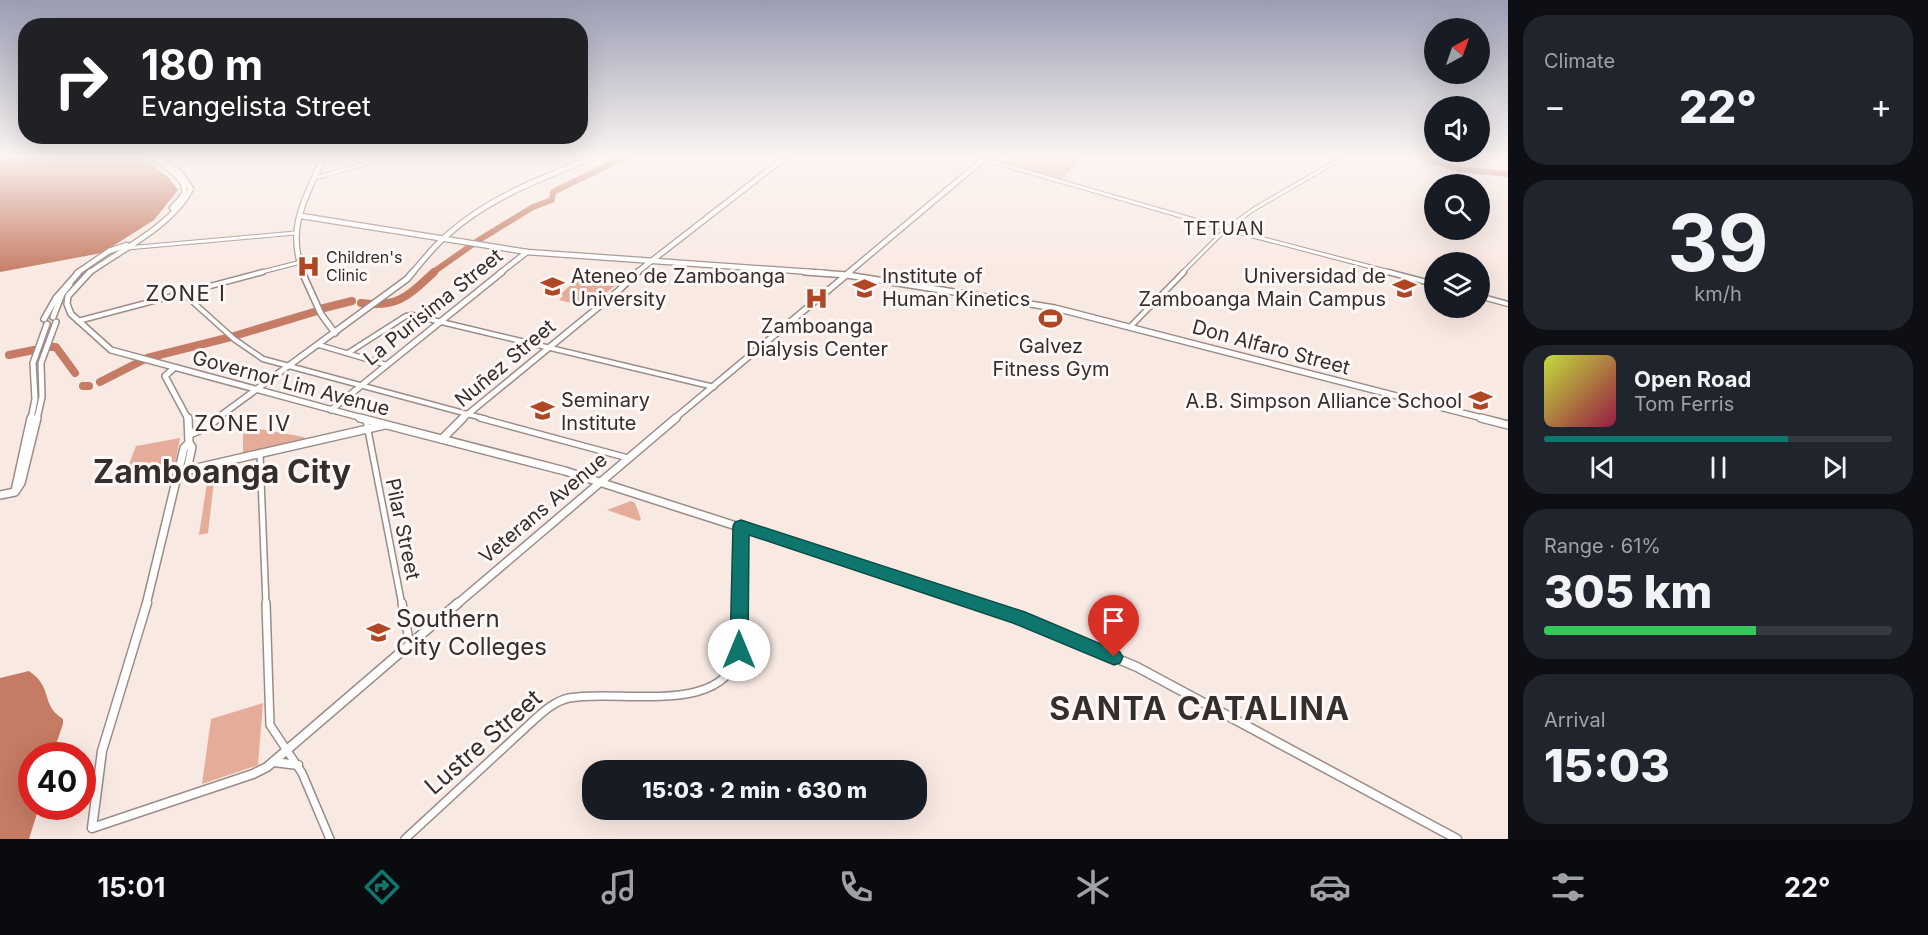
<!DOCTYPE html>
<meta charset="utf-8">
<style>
:root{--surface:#171b24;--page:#20242c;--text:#f1f3f6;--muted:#9ea1a6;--line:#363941;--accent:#0f766e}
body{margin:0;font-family:Inter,sans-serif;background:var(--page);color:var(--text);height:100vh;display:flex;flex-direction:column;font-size:22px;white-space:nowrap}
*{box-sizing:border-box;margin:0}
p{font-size:20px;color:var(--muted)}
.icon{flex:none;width:33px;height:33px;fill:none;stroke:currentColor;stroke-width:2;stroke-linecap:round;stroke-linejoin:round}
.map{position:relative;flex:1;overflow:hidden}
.drawer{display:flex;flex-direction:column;gap:15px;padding:15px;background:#0d0f14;width:420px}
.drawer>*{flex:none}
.top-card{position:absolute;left:18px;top:18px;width:570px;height:126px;border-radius:24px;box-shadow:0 6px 24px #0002;background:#202124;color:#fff;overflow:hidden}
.needle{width:39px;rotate:40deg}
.fabs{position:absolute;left:1424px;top:18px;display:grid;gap:12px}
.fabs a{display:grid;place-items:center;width:66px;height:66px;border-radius:50%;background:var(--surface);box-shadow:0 6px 24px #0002;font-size:30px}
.speed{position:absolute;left:18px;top:742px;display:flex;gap:12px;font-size:30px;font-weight:700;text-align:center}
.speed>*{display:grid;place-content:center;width:78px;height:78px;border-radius:50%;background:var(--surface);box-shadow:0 6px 24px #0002;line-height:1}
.speed .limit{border:9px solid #d22;background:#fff;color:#111}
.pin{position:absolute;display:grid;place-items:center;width:51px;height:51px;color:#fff;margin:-62px -26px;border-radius:50% 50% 50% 0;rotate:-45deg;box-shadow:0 0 6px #0007}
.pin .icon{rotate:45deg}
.me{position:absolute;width:66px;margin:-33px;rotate:0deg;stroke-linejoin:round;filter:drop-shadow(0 0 4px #0008)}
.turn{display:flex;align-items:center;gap:21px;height:126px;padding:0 24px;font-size:27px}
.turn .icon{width:78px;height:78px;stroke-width:2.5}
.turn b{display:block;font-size:42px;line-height:51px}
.big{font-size:45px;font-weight:800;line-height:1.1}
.drawer .card{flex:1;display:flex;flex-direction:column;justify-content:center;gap:9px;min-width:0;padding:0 21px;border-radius:24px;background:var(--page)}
.drawer .dial{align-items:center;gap:0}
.dial b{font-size:78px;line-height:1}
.song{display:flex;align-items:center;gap:18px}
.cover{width:72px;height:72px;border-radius:9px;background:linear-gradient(135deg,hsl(70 70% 55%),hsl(340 70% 35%))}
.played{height:6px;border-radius:3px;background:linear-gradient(90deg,var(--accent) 70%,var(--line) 70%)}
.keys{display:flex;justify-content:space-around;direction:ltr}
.heat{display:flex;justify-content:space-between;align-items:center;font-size:33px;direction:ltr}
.charge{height:9px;border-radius:4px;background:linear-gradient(90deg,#34c759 61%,var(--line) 0)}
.trip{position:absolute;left:582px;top:760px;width:345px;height:60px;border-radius:24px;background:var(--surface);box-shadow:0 6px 24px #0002;font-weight:800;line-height:60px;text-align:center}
.menu{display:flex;height:96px;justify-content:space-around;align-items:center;background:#090b0e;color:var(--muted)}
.menu .icon{width:42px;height:42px}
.menu .current{color:var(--accent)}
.menu b{font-size:27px;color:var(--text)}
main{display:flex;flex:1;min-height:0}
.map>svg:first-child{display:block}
.green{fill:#e6ac9a}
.water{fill:#c57b64}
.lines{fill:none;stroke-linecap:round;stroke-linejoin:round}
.river-far1{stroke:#c57b64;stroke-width:6}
.river{stroke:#c57b64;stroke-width:8}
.minor-far3-casing{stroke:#9b8c87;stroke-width:5}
.minor-far2-casing{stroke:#9b8c87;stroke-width:7}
.minor-far1-casing{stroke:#9b8c87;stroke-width:8}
.minor-casing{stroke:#9b8c87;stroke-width:10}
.major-far3-casing{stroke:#9b8c87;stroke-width:7}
.major-far2-casing{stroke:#9b8c87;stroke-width:8}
.major-far1-casing{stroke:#9b8c87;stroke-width:10}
.major-casing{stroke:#9b8c87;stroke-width:11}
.minor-far3{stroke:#fff;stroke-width:3}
.minor-far2{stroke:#fff;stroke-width:4}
.minor-far1{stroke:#fff;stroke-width:5}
.minor{stroke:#fff;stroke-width:7}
.major-far3{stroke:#fff;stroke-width:4.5}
.major-far2{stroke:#fff;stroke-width:5}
.major-far1{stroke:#fff;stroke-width:7}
.major{stroke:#fff;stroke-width:8}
.route{fill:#0f766e;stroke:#0a4d48;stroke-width:1.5}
.labels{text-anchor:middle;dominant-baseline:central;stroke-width:6;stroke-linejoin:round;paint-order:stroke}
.far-poi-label{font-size:16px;fill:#342e2c;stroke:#fff8f6;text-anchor:start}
.far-quarter-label{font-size:18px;letter-spacing:1.5px;fill:#342e2c;stroke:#fff8f6}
.poi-label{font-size:20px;fill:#342e2c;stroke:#fff8f6;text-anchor:start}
.street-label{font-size:20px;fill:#342e2c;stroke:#fff8f6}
.quarter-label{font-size:22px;letter-spacing:1.5px;fill:#342e2c;stroke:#fff8f6}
.near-poi-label{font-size:24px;fill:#342e2c;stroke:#fff8f6;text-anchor:start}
.near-street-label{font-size:24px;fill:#342e2c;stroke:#fff8f6}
.town-label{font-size:32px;font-weight:bold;fill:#342e2c;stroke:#fff8f6}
.near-district-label{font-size:32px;font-weight:bold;letter-spacing:1.5px;fill:#342e2c;stroke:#fff8f6}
</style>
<main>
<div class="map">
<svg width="1508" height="839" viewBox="0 0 1508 839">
<rect width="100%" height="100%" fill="#f9e9e3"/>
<!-- green -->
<g class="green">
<polygon points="1011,158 1071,158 1079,160 1062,180 1005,164 1014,159"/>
<polygon points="579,277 616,285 588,307 559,300 563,296 560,295"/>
<polygon points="243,426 304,437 306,440 245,455 243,454"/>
<polygon points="180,438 175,464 124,477 136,446"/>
<polygon points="231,464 230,471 182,482 184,475"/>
<polygon points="214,481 208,533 199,535 207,483"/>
<polygon points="631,501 635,503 641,519 639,521 607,510"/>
<polygon points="263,703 258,765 202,784 211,719"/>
</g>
<!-- water -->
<g class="water">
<polygon points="0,158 144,158 169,178 178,190 154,220 102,253 0,272"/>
<path d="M 29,671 C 54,688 40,705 63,719 L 63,724 L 52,756 L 32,756 L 32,807 L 39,807 L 29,839 L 0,839 L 0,678 Z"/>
</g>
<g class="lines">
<!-- river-far1 -->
<g class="river-far1">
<polyline points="1425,158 1458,169 1508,174"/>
<polyline points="432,273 479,240 533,207 552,200 553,192 623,158"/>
</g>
<!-- river -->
<g class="river">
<path d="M 361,303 C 398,308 408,296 434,272"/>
<polyline points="320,309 352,301"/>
<polyline points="234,336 314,312"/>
<polyline points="51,347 56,347 75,373"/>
<polyline points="9,355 34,350"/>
<polyline points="100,382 147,358 231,337"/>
<polyline points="83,386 89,386"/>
</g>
<defs>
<g id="minor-far3">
<polyline points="983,159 1226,229 1394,273"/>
<polyline points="315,178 385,158"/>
<polyline points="127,248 295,233"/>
<polyline points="258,273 301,262"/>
<polyline points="1182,273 1226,229 1254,209 1342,158"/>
</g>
<g id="minor-far2">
<polyline points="1388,272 1434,284"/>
<polyline points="183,293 234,339 263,359 486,419"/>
<polyline points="1479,296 1508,304"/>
<polyline points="78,321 263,272"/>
<polyline points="1131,326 1184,272"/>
<polyline points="319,345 387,365"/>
<polyline points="348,353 406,316 412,315 714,387"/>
</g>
<g id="minor-far1">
<polyline points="480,418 628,458"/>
<polyline points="366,420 402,605"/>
<polyline points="260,454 266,605"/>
<polyline points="740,605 741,526"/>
</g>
<g id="minor">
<polyline points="266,603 270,725 302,773 330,839"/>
<polyline points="402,603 410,645"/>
<path d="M 405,839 L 534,720 C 544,711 555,701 569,698 C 616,688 728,719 739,649 C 741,634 740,618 740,603"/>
</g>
<g id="major-far3">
<path d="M 154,158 C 162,165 189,180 184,193 C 182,198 176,204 172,208"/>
<polyline points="301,216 527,252 826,273"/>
<polyline points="77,273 109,251 127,245"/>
<path d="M 89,273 C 121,250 173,225 191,189 L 182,175 L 161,158"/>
<path d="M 303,273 C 286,227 305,200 323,158"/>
<path d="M 412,273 C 423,261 433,247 446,236 C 488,198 541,178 592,158"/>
<polyline points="500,273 527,252"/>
<polyline points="636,273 784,158"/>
<polyline points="848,273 985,158"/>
</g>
<g id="major-far2">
<polyline points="90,272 68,296 67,304 71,314 111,350 366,419"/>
<polyline points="302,272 321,314 335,333"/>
<polyline points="805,272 847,275 1055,308 1486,419"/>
<polyline points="53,317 62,294 70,284"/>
<polyline points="44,319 56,298 79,272"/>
<polyline points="173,369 165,376 188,419"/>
<polyline points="331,410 502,272"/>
<polyline points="31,419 35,399 33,363 47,324"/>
<polyline points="37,419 42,397 41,363 56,322"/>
<polyline points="216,419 407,279 413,272"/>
<polyline points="462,419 618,291 638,272"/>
<polyline points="674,419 850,272"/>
</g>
<g id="major-far1">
<polyline points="360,418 565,471 982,605"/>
<polyline points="1481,418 1508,425"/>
<polyline points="190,434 206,427 218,418"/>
<polyline points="442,439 463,418"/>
<polyline points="187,470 192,447 189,443 188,418"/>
<polyline points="179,472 385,425"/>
<polyline points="15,491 31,418"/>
<polyline points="0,495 15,492 21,483 37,418"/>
<polyline points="146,605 184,448 189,443"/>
<polyline points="456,605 676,418"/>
</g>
<g id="major">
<polyline points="147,603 102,751 92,828 253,774 267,767 458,603"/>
<polyline points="977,603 1019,617 1137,667 1457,839"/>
<polyline points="274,762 298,765"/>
</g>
</defs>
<!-- minor-far3 casing -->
<use href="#minor-far3" class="minor-far3-casing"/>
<!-- minor-far2 casing -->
<use href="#minor-far2" class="minor-far2-casing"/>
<!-- minor-far1 casing -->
<use href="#minor-far1" class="minor-far1-casing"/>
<!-- minor casing -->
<use href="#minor" class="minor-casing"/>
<!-- major-far3 casing -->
<use href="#major-far3" class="major-far3-casing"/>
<!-- major-far2 casing -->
<use href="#major-far2" class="major-far2-casing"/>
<!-- major-far1 casing -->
<use href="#major-far1" class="major-far1-casing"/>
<!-- major casing -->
<use href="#major" class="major-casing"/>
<!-- minor-far3 -->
<use href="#minor-far3" class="minor-far3"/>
<!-- minor-far2 -->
<use href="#minor-far2" class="minor-far2"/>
<!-- minor-far1 -->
<use href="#minor-far1" class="minor-far1"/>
<!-- minor -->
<use href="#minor" class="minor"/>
<!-- major-far3 -->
<use href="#major-far3" class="major-far3"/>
<!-- major-far2 -->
<use href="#major-far2" class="major-far2"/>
<!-- major-far1 -->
<use href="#major-far1" class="major-far1"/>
<!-- major -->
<use href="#major" class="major"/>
</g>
<!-- sky -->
<linearGradient id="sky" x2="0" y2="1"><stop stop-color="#9a9db3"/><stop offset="0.57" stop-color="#fcf5f2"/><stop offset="1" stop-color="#fcf5f2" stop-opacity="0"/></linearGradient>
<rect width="1508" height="275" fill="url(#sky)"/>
<!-- route -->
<polygon class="route" points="741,520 1025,612 1120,652 1123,657 1120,663 1114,665 1013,623 749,535 748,650 745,655 739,657 732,655 730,650 733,526 735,522"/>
<!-- icons -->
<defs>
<symbol id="hospital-bare" viewBox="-9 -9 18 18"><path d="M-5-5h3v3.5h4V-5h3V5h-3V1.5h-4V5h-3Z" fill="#af4725" stroke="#fff8f6" stroke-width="2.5" paint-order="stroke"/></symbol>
<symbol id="university-bare" viewBox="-9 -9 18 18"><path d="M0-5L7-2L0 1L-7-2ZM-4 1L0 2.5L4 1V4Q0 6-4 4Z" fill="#af4725" stroke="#fff8f6" stroke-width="2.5" paint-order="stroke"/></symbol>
<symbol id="stadium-bare" viewBox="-9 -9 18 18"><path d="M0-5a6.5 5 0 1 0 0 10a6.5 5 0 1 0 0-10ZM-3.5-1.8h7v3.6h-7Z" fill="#af4725" stroke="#fff8f6" stroke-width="2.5" paint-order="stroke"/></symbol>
<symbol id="school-bare" viewBox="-9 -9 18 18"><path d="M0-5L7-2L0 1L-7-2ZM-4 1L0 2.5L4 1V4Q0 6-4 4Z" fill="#af4725" stroke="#fff8f6" stroke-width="2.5" paint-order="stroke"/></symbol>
</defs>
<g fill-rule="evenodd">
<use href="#hospital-bare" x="292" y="250" width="33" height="33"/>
<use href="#university-bare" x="536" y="270" width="33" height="33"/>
<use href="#university-bare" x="848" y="272" width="33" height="33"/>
<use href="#university-bare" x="1388" y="272" width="33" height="33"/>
<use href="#hospital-bare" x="800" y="282" width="33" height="33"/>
<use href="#stadium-bare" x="1034" y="302" width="33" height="33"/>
<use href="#school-bare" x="1464" y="384" width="33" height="33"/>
<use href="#university-bare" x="526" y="394" width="33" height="33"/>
<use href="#university-bare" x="362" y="616" width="33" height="33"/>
</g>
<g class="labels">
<!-- far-poi labels -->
<g class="far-poi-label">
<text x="326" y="257">Children's<tspan x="326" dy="18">Clinic</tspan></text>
</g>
<!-- far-quarter labels -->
<g class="far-quarter-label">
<text x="1224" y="228">TETUAN</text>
</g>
<!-- poi labels -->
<g class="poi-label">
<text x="571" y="276">Ateneo de Zamboanga<tspan x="571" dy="23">University</tspan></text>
<text x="882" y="276">Institute of<tspan x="882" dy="23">Human Kinetics</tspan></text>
<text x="1386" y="276" text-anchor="end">Universidad de<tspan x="1386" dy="23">Zamboanga Main Campus</tspan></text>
<text x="817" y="326" text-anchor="middle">Zamboanga<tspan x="817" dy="23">Dialysis Center</tspan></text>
<text x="1051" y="346" text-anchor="middle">Galvez<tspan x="1051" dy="23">Fitness Gym</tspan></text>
<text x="561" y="400">Seminary<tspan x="561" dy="23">Institute</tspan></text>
<text x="1462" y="401" text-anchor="end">A.B. Simpson Alliance School</text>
</g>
<!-- street labels -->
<g class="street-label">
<text transform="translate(433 307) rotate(-39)">La Purisima Street</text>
<text transform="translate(1271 347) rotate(15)">Don Alfaro Street</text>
<text transform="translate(505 363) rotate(-40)">Nuñez Street</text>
<text transform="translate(291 383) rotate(15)">Governor Lim Avenue</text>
<text transform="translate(543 508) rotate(-40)">Veterans Avenue</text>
<text transform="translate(403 529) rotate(78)">Pilar Street</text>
</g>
<!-- quarter labels -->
<g class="quarter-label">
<text x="186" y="293">ZONE I</text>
<text x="243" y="423">ZONE IV</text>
</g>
<!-- near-poi labels -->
<g class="near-poi-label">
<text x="396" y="618">Southern<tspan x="396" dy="28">City Colleges</tspan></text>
</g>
<!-- near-street labels -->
<g class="near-street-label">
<text transform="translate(483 742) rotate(-41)">Lustre Street</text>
</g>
<!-- town labels -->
<g class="town-label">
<text x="222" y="471">Zamboanga City</text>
</g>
<!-- near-district labels -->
<g class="near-district-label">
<text x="1200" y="708">SANTA CATALINA</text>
</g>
</g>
</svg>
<div class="fabs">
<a><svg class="needle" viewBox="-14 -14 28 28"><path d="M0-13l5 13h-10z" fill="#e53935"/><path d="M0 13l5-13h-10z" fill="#9ea1a6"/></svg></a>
<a><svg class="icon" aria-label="sound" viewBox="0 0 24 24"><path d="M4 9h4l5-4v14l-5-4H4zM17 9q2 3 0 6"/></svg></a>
<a><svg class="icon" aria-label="search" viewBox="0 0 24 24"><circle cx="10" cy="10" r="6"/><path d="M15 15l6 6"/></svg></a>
<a><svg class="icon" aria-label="layers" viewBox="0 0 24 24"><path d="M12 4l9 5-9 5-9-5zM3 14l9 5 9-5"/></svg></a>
</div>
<div class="speed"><div class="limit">40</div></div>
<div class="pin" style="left:1114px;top:657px;background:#d93025"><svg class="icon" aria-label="arrive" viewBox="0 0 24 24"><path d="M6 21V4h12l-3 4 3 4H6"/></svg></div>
<svg class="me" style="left:739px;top:650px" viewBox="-20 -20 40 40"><circle r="19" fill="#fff"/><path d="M0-13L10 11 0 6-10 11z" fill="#0f766e"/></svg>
<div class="trip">15:03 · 2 min · 630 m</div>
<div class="top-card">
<div class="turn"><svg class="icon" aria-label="right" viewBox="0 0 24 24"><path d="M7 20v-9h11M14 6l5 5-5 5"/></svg><div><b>180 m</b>Evangelista Street</div></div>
</div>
</div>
<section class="drawer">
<div class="card"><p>Climate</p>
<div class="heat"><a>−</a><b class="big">22°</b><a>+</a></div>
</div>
<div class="card dial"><b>39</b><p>km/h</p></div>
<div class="card">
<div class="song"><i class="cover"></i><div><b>Open Road</b><p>Tom Ferris</p></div></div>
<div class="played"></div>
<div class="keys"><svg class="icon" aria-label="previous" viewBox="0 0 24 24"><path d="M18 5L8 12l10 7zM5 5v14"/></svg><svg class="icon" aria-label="pause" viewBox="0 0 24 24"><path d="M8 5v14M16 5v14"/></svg><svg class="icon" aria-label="next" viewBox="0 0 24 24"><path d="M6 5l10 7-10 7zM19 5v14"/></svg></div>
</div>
<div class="card"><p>Range · 61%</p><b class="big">305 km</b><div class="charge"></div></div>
<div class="card"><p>Arrival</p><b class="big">15:03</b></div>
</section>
</main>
<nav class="menu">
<b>15:01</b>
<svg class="icon current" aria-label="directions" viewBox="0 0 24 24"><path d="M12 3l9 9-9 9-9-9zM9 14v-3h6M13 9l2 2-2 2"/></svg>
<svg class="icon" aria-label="music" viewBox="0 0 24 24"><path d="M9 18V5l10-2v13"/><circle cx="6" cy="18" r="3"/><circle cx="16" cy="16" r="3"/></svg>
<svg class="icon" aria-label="phone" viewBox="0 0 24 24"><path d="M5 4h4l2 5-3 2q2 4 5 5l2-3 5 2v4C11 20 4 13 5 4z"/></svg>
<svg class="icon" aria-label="climate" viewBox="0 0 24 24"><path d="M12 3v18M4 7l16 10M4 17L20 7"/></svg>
<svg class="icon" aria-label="car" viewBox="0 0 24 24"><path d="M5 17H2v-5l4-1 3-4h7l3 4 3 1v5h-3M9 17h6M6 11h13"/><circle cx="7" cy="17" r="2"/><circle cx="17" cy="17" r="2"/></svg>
<svg class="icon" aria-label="filters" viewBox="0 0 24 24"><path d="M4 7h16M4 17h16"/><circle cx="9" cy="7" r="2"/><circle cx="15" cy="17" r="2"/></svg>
<b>22°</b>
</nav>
